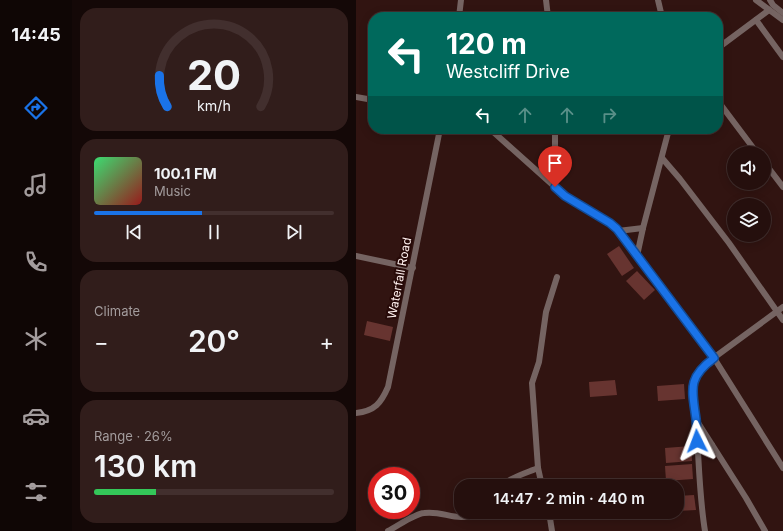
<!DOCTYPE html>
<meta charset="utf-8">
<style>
:root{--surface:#250f0d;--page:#311d1b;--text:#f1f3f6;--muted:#a39c9d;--line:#422f2e;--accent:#1a73e8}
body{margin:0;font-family:Inter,sans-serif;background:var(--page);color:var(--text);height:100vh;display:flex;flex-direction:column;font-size:15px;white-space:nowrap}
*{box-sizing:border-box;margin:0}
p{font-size:13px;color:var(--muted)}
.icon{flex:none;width:22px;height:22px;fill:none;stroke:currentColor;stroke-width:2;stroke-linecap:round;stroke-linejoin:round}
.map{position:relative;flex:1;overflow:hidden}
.details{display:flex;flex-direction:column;gap:8px;padding:8px;background:#140807;width:284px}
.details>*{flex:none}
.hud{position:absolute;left:12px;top:12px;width:355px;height:122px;border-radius:16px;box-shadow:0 2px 10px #0003,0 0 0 1px var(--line);background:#00695c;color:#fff;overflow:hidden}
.buttons{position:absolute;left:371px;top:146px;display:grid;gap:8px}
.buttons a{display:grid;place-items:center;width:44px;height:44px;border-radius:50%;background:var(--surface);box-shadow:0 2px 10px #0003,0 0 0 1px var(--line);font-size:20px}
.speed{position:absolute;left:12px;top:467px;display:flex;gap:8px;font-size:20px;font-weight:700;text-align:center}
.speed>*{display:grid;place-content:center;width:52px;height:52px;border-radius:50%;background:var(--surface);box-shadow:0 2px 10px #0003,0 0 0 1px var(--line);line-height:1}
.speed .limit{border:6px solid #d22;background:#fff;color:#111}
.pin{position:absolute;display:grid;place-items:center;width:34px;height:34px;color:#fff;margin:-41px -17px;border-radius:50% 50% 50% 0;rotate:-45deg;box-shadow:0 0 4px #0007}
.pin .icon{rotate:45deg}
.me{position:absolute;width:44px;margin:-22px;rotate:357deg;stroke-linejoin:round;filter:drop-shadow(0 0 3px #0008)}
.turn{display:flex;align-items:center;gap:14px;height:84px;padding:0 12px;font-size:18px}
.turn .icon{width:52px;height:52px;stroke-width:2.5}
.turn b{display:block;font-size:28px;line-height:34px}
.lanes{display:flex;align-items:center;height:38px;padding:0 12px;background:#0003;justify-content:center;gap:20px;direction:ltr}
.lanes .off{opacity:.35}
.big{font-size:30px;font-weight:600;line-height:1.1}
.details .tile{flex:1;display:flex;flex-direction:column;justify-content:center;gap:6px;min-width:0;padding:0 14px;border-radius:16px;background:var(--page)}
.details .dial{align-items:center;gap:0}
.dial svg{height:104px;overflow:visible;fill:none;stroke:var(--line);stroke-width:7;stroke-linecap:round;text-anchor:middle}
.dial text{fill:var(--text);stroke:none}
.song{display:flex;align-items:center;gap:12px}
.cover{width:48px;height:48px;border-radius:6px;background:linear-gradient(135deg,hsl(140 70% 55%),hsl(0 70% 35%))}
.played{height:4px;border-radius:2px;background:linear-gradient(90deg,var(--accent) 45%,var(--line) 45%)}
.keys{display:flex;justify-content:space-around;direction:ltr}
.heat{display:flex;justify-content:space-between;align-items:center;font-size:22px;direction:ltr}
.charge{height:6px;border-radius:3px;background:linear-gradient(90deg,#34c759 26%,var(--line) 0)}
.trip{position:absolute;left:98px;top:479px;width:230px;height:40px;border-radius:16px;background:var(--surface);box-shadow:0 2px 10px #0003,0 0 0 1px var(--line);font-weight:600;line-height:40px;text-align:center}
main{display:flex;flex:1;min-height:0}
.tabs{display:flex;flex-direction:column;width:72px;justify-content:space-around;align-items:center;background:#0f0605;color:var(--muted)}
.tabs .icon{width:28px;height:28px}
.tabs .selected{color:var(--accent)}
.tabs b{font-size:18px;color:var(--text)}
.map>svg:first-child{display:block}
.pitch{fill:#673430}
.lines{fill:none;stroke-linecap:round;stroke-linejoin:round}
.minor{stroke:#756462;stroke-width:6}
.route-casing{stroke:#114b97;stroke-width:10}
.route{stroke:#1a73e8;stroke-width:7}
.labels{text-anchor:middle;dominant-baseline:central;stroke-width:4;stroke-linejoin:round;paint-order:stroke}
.street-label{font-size:12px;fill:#fff1ef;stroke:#270a08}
</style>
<main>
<nav class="tabs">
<b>14:45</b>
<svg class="icon selected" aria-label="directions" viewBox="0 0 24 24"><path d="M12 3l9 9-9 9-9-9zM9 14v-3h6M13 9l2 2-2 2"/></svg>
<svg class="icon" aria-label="music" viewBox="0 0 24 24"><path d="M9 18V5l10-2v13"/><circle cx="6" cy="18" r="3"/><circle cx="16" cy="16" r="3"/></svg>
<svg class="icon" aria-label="phone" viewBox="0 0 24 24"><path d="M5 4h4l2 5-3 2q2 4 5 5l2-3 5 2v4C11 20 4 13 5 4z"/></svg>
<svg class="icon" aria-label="climate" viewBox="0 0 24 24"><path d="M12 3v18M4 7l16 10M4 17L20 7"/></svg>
<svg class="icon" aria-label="car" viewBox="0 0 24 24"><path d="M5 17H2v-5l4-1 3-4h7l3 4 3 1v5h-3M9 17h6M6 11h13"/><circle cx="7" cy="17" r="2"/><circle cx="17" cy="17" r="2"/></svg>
<svg class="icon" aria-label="filters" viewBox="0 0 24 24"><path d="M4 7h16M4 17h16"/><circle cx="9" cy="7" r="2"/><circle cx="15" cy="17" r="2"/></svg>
</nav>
<section class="details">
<div class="tile dial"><svg viewBox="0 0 100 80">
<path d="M14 69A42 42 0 1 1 86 69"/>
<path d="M14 69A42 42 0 0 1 8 45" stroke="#1a73e8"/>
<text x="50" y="56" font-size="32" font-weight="700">20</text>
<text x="50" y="72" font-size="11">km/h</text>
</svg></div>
<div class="tile">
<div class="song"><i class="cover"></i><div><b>100.1 FM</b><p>Music</p></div></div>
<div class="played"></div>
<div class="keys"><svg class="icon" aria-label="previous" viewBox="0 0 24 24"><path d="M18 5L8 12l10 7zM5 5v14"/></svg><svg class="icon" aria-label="pause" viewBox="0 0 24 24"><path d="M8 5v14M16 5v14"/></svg><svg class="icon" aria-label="next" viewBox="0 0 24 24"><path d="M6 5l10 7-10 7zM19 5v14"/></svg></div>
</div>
<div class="tile"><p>Climate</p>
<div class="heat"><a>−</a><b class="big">20°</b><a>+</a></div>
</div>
<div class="tile"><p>Range · 26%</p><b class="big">130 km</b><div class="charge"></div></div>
</section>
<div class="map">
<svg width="427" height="531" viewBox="0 0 427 531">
<rect width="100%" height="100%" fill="#311411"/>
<!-- pitch -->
<g class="pitch">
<polygon points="263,246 278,268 266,276 251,254"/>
<polygon points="281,271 299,290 288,300 270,281"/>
<polygon points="11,321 37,327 34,341 8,335"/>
<polygon points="259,380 261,395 234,397 233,382"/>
<polygon points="328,384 329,399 302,401 301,386"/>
<polygon points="335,446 336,461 310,463 309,448"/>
<polygon points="336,464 337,479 310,481 309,466"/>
<polygon points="338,495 340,510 321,511 321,496"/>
</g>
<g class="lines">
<!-- minor -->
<g class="minor">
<polyline points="190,0 192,17"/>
<polyline points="302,0 306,17"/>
<polyline points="400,0 427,20"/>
<polyline points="414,0 417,5 427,13"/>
<polyline points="103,17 105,0"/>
<polyline points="400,20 427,57"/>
<polyline points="362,48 413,10"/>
<polyline points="0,97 17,100"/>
<polyline points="362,101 401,153"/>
<polyline points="134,129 209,196 254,223 261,229 358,358 427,468"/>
<polyline points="306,158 324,179 373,243 427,320"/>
<polyline points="408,162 427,187"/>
<polyline points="199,187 199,129"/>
<polyline points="262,231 287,228"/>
<polyline points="0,256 57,268"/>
<polyline points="281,256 287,228 313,129"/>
<path d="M 0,413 C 19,411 25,403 32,387 L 84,129"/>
<polyline points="341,421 390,498 409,531"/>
<path d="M 341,452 C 345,445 349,445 356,445"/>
<path d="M 145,486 C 155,477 170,473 182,468"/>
<polyline points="186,486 182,468 176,383 183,362 190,312 201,277"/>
<polyline points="193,512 196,531"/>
<path d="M 32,531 C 42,526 58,514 68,513 C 89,510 101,524 123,512"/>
<path d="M 349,531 C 343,495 343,458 340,421 C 339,409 335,397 337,384 C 339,375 345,368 352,362 L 427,307"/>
</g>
</g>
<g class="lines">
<defs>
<path id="route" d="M 199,187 L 209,196 L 254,223 L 261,229 L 358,358 C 331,378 336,389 340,419 C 341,426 340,434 341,441"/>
</defs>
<!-- route casing -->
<use href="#route" class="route-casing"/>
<!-- route -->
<use href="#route" class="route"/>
</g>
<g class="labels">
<!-- street labels -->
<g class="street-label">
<text transform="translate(43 278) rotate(-79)">Waterfall Road</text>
</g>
</g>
</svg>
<div class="buttons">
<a><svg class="icon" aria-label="sound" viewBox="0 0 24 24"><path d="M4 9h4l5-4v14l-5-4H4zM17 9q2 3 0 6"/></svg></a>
<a><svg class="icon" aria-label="layers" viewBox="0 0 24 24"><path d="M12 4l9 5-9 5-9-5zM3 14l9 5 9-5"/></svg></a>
</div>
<div class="speed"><div class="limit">30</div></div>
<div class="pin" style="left:199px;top:187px;background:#d93025"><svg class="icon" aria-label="arrive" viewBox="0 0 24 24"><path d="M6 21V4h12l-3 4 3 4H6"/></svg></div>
<svg class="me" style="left:341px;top:441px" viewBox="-20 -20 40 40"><path d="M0-17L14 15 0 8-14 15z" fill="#1a73e8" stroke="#fff" stroke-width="4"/></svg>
<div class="trip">14:47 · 2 min · 440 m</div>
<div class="hud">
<div class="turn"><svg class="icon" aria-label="left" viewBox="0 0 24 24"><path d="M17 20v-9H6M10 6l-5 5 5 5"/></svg><div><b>120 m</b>Westcliff Drive</div></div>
<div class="lanes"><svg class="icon" aria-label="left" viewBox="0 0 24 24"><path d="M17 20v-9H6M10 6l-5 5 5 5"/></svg><svg class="icon off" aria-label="ahead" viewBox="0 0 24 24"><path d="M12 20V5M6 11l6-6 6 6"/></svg><svg class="icon off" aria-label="ahead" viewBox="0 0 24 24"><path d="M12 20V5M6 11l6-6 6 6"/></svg><svg class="icon off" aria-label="right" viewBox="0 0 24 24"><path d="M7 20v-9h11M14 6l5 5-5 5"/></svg></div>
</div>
</div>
</main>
